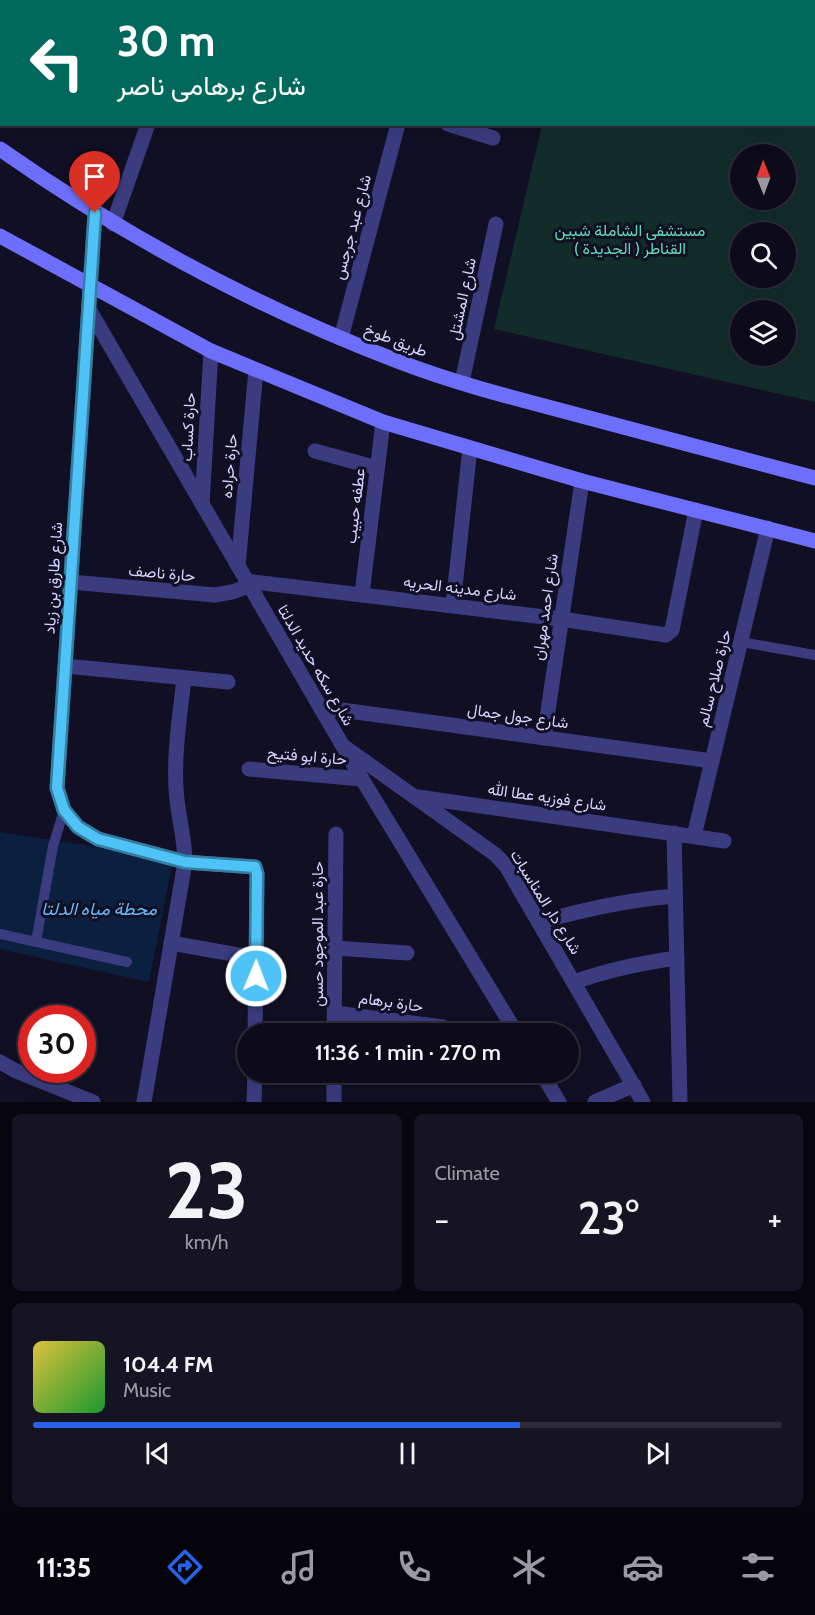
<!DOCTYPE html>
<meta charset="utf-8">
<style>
:root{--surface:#0d0b1a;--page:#161423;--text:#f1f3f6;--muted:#9a9ba2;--line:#2d2b39;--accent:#2563eb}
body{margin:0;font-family:Cabin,Vazirmatn,sans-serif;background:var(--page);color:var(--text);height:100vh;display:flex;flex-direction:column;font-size:22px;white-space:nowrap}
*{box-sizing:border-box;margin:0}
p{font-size:20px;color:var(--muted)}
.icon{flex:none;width:33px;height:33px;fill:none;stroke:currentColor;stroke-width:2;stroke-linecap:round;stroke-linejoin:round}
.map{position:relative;height:1102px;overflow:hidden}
.details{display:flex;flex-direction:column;gap:12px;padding:12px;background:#07060e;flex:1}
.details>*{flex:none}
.banner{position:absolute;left:0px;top:0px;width:816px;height:126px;box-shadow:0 6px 24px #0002,0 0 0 2px var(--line);background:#00695c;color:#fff;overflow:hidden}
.needle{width:39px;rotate:359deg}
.fabs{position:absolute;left:730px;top:144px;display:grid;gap:12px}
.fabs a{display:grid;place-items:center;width:66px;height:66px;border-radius:50%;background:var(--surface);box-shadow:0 6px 24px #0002,0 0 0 2px var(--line);font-size:30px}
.speed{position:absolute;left:18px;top:1005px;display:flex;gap:12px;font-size:30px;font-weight:700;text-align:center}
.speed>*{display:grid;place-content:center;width:78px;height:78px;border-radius:50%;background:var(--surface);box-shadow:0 6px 24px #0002,0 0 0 2px var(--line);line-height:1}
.speed .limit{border:9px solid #d22;background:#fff;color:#111}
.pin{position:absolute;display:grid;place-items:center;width:51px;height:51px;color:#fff;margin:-62px -26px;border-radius:50% 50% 50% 0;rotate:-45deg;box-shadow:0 0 6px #0007}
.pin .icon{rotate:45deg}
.me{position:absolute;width:66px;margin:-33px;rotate:1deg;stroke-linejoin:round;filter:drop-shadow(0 0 4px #0008)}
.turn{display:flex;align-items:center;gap:21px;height:126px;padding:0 18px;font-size:27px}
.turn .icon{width:78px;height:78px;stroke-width:2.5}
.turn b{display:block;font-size:42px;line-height:51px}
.big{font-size:45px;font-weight:600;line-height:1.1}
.details .tile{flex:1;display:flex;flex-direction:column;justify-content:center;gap:9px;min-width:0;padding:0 21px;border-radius:9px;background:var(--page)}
.details .dial{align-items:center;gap:0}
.dial b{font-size:78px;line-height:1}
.song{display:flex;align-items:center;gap:18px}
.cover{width:72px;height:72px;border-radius:9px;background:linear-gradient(135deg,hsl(50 70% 55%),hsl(130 70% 35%))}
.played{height:6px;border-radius:3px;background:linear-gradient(90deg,var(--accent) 65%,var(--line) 65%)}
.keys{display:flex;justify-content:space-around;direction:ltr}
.heat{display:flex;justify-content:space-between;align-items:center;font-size:33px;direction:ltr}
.details .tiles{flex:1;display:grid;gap:12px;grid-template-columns:1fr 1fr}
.tile:last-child{grid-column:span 2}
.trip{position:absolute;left:237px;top:1023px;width:342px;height:60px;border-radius:30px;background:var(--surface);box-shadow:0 6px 24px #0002,0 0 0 2px var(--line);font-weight:600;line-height:60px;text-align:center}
.tabs{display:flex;height:96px;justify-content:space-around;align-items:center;background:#05040a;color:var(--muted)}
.tabs .icon{width:42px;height:42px}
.tabs .active{color:var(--accent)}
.tabs b{font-size:27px;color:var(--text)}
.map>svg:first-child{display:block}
.green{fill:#122c2a;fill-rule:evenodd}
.water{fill:#0b203f}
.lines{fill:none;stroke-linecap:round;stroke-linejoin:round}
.lane{stroke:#3b3c80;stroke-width:10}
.street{stroke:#3b3c80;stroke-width:15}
.secondary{stroke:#6d6ffa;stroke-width:15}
.route-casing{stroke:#337fa1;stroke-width:15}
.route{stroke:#4fc3f7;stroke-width:10}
.labels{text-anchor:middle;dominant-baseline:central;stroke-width:6;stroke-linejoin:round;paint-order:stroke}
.street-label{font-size:16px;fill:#d5d2fd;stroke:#110f23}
.park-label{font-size:16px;fill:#60dbb7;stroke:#110f23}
.water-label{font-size:18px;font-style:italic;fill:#64baf9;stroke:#110f23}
</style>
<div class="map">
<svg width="815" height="1102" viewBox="0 0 815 1102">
<rect width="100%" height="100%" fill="#110f23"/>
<!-- green -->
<path class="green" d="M 815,38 L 815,402 L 494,329 L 542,125 L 814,124 ZM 741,154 L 786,154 L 786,200 L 741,200 ZM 741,232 L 786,232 L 786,278 L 741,278 ZM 741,310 L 786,310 L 786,356 L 741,356 Z"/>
<!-- water -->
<polygon class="water" points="0,832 173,859 149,982 0,949"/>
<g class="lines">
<!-- lane -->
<g class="lane">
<polyline points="741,642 815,655"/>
<polyline points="0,934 127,962"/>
<polyline points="36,942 53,846 64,810"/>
</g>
<!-- street -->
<g class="street">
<polyline points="135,0 137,2"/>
<polyline points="180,2 180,0"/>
<polyline points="222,2 225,0"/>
<polyline points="431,2 431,0"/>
<polyline points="448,124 493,138"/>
<polyline points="95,213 57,788 64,810 78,827 98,839 185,862 255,867 257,874 255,1034"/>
<polyline points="113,224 148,124"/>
<polyline points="90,311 362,779 517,1034"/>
<polyline points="341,338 398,124"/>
<polyline points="462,382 496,224"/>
<polyline points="315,451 377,468"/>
<polyline points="202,504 211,351"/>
<polyline points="238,566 256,370"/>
<polyline points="246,581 561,619 666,635 672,630 696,510"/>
<polyline points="71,582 215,595 232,592 249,586"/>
<polyline points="362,594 383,422"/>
<polyline points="453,605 470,448"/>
<polyline points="66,666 228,682"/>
<polyline points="320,707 712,761"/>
<polyline points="544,738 582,481"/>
<polyline points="346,748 496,855 506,866 643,1102"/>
<polyline points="249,769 362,779"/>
<polyline points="418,797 724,841"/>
<polyline points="674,833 680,1102"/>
<polyline points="694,836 768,528"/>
<path d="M 540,922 C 585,909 628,900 675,896"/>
<polyline points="171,943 256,958"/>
<polyline points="335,948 407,953"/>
<path d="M 574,982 C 608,970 641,963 677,958"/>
<polyline points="335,1013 443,1027"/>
<polyline points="334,1034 336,834"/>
<polyline points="0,1062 16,1071 93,1102"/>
<polyline points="541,1072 559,1102"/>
<path d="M 144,1102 L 185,862 C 185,837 177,813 176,788 C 174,751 180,715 184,678"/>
<polyline points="254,1102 255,1072"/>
<polyline points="334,1102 334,1072"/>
<polyline points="595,1102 634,1085"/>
</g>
<!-- secondary -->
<g class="secondary">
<path d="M 0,149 C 124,236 258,308 400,362 C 457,384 518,399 578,415 C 657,436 736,457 815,478"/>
<polyline points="0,236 211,351 383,422 582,481 815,541"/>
</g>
</g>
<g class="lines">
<defs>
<polyline id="route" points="95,213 57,788 64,810 78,827 98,839 185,862 255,867 257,874 256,976"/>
</defs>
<!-- route casing -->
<use href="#route" class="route-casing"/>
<!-- route -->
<use href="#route" class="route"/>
</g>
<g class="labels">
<!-- street labels -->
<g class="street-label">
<text transform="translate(352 227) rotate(-75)">شارع عبد جرجس</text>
<text transform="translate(462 299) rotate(-78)">شارع المشتل</text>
<text transform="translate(396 340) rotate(21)">طريق طوخ</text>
<text transform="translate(188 427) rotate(-87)">حارة كساب</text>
<text transform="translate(229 466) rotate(-85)">حارة حراده</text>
<text transform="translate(355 506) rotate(-83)">عطفه حبيب</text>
<text transform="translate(162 573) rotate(5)">حارة ناصف</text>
<text transform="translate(53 578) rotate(-86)">شارع طارق بن زياد</text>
<text transform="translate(460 588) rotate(7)">شارع مدينه الحريه</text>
<text transform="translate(545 607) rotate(-82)">شارع احمد مهران</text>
<text transform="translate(316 665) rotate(60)">شارع سكه حديد الدلتا</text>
<text transform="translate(714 678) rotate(-76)">حارة صلاح سالم</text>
<text transform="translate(518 716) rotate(8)">شارع جول جمال</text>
<text transform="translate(307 756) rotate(5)">حارة ابو فتيح</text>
<text transform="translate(547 797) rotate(8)">شارع فوزيه عطا الله</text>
<text transform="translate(546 902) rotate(58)">شارع دار المناسبات</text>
<text transform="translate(317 934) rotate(-90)">حارة عبد الموجود حسن</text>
<text transform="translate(391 1002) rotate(8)">حارة برهام</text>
</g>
<!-- park labels -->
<g class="park-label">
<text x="630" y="230">مستشفي الشاملة شبين<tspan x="630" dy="18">القناطر ( الجديدة )</tspan></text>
</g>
<!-- water labels -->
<g class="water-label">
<text x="99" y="909">محطة مياه الدلتا</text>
</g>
</g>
</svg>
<div class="fabs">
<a><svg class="needle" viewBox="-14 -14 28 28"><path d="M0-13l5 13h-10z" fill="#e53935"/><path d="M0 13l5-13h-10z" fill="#9a9ba2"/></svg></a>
<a><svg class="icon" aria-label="search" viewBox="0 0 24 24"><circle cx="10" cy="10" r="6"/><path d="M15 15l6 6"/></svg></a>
<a><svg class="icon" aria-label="layers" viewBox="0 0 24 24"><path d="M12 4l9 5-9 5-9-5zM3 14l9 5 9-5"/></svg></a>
</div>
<div class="speed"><div class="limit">30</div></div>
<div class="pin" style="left:95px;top:213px;background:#d93025"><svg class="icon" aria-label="arrive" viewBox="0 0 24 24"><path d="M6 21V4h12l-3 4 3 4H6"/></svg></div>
<svg class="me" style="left:256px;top:976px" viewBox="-20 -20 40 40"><circle r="17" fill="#4fc3f7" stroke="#fff" stroke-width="3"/><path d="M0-11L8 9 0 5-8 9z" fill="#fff"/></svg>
<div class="trip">11:36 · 1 min · 270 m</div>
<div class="banner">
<div class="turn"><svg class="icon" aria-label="left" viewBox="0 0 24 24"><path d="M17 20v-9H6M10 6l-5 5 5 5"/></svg><div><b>30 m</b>شارع برهامى ناصر</div></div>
</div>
</div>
<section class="details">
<div class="tiles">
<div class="tile dial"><b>23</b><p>km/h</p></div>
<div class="tile"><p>Climate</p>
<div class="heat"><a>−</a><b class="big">23°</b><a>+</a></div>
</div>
<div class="tile">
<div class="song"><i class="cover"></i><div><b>104.4 FM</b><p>Music</p></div></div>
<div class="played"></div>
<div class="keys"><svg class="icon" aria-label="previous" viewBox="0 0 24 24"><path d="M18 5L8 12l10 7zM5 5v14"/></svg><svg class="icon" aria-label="pause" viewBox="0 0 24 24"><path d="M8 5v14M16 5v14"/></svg><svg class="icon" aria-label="next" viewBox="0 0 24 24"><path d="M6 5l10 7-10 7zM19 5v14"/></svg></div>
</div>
</div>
</section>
<nav class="tabs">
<b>11:35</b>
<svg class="icon active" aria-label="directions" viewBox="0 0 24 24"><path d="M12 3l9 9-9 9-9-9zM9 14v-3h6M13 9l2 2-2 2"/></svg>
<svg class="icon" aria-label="music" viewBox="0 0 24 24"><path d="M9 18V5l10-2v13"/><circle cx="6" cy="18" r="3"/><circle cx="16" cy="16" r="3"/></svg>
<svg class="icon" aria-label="phone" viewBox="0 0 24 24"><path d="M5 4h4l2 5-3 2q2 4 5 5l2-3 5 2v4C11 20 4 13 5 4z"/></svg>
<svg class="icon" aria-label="climate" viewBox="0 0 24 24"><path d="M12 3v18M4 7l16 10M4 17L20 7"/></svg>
<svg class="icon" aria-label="car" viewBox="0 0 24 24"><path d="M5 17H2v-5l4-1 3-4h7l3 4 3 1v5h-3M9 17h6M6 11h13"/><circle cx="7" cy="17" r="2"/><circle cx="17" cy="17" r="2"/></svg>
<svg class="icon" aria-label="filters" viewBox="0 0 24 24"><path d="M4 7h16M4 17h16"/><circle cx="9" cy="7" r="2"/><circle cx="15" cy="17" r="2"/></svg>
</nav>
